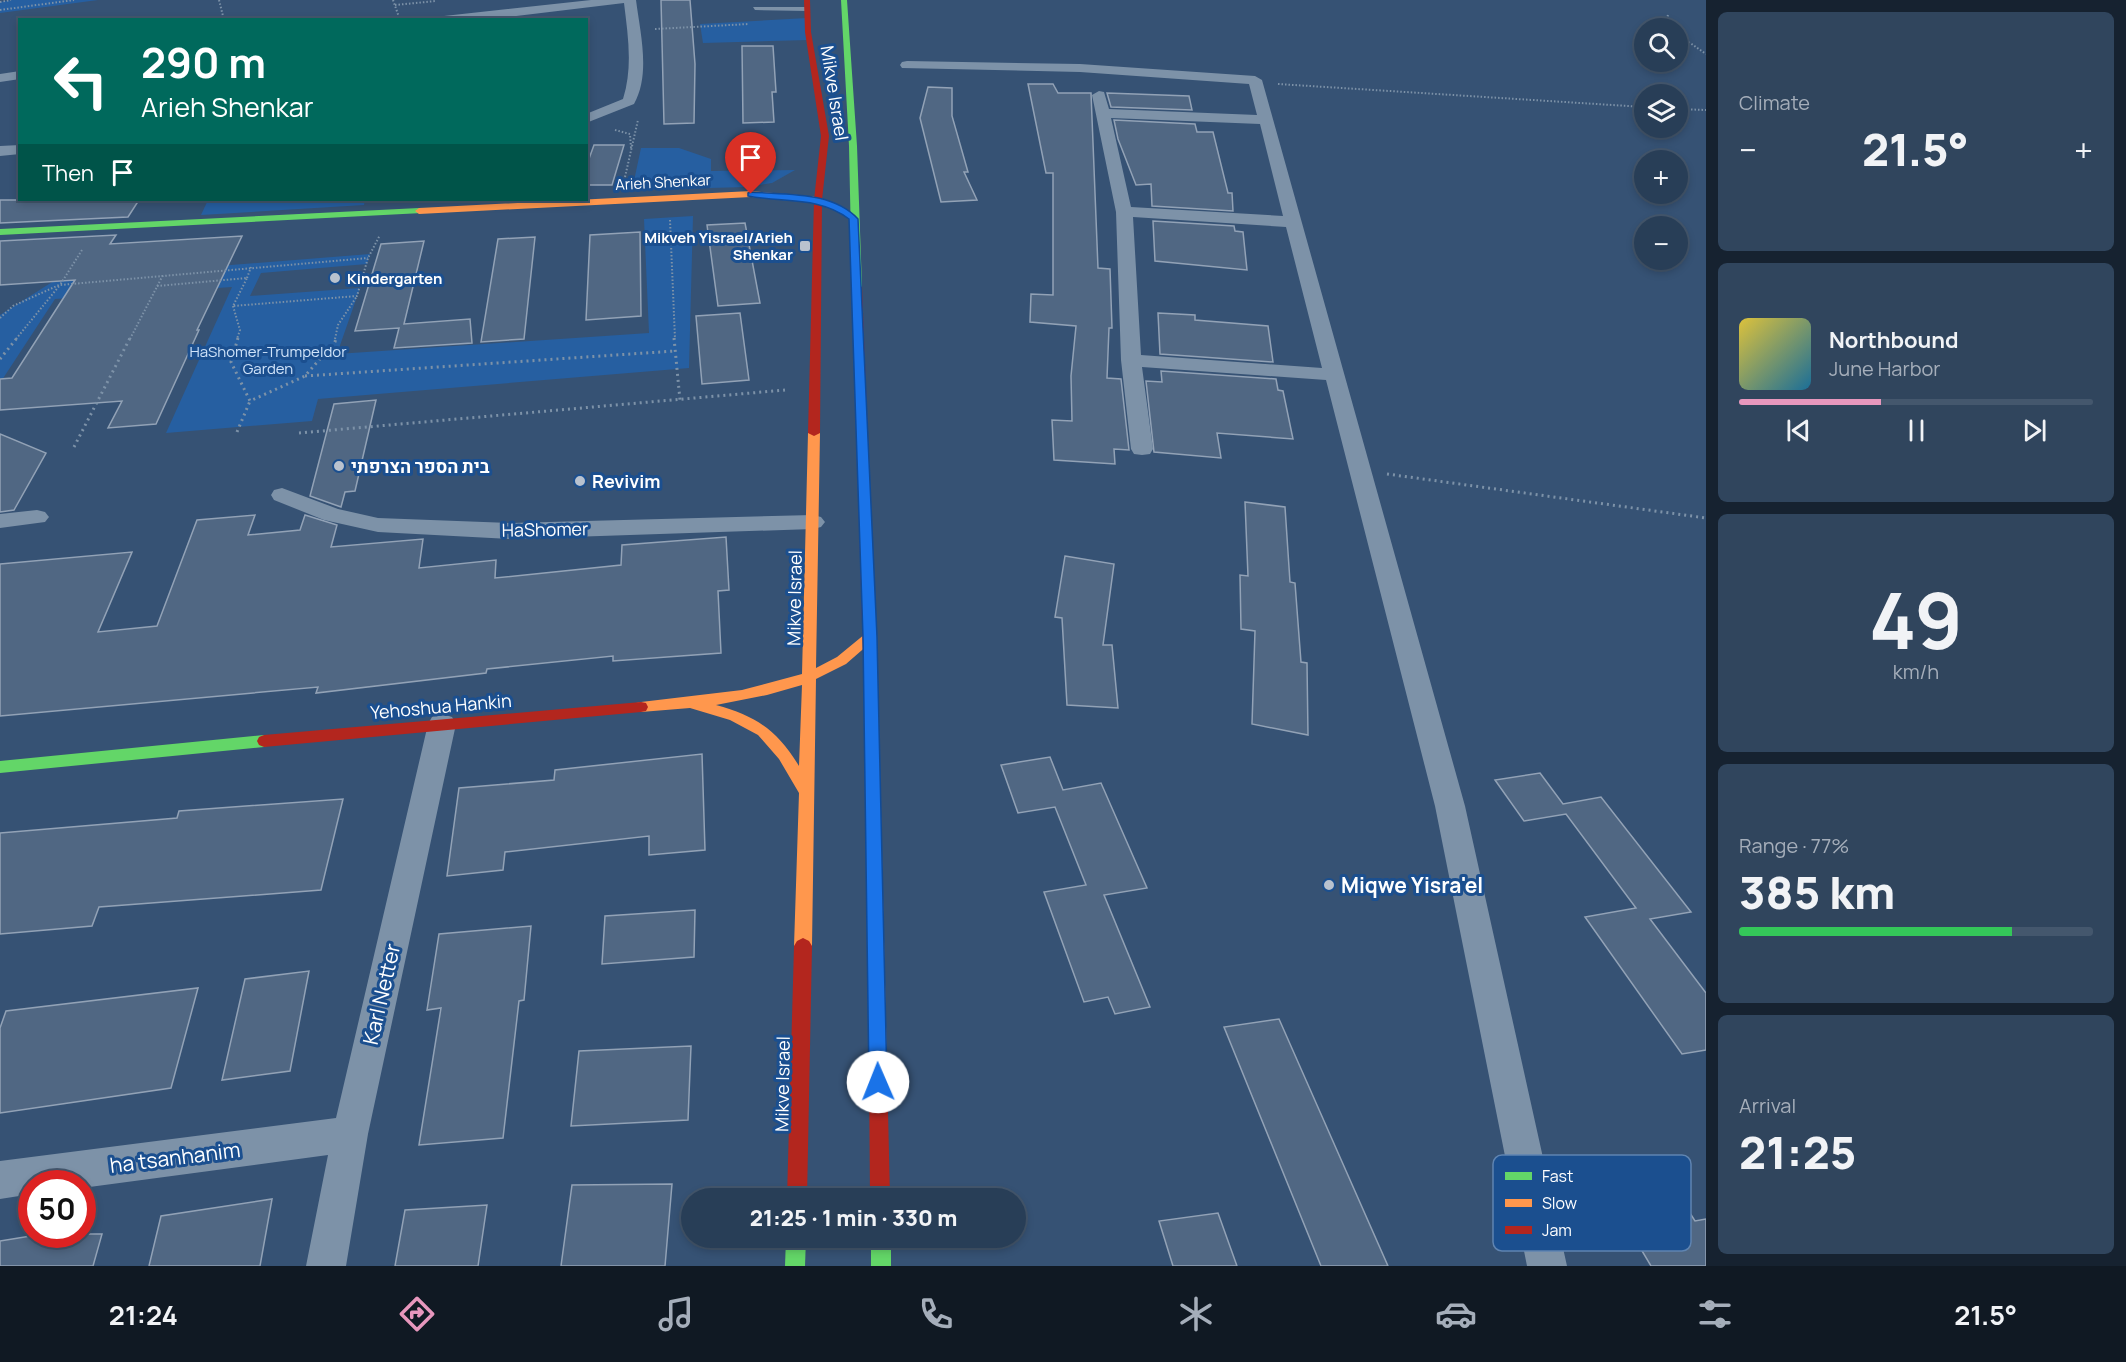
<!DOCTYPE html>
<meta charset="utf-8">
<style>
:root{--surface:#283e57;--page:#30455d;--text:#f1f3f6;--muted:#a5aeba;--line:#44576d;--accent:#e797bd}
body{margin:0;font-family:Manrope,Heebo,sans-serif;background:var(--page);color:var(--text);height:100vh;display:flex;flex-direction:column;font-size:22px;white-space:nowrap}
*{box-sizing:border-box;margin:0}
p{font-size:20px;color:var(--muted)}
.icon{flex:none;width:33px;height:33px;fill:none;stroke:currentColor;stroke-width:2;stroke-linecap:round;stroke-linejoin:round}
.map{position:relative;flex:1;overflow:hidden}
.details{display:flex;flex-direction:column;gap:12px;padding:12px;background:#162230;width:420px}
.details>*{flex:none}
.top-card{position:absolute;left:18px;top:18px;width:570px;height:183px;border-radius:0px;box-shadow:0 3px 9px #0003,0 0 0 2px var(--line);background:#00695c;color:#fff;overflow:hidden}
.controls{position:absolute;left:1634px;top:18px;display:grid;gap:12px}
.controls a{display:grid;place-items:center;width:54px;height:54px;border-radius:50%;background:var(--surface);box-shadow:0 3px 9px #0003,0 0 0 2px var(--line);font-size:30px}
.speed{position:absolute;left:18px;top:1170px;display:flex;gap:12px;font-size:30px;font-weight:700;text-align:center}
.speed>*{display:grid;place-content:center;width:78px;height:78px;border-radius:50%;background:var(--surface);box-shadow:0 3px 9px #0003,0 0 0 2px var(--line);line-height:1}
.speed .limit{border:9px solid #d22;background:#fff;color:#111}
.pin{position:absolute;display:grid;place-items:center;width:51px;height:51px;color:#fff;margin:-62px -26px;border-radius:50% 50% 50% 0;rotate:-45deg;box-shadow:0 0 6px #0007}
.pin .icon{rotate:45deg}
.me{position:absolute;width:66px;margin:-33px;rotate:359deg;stroke-linejoin:round;filter:drop-shadow(0 0 4px #0008)}
.turn{display:flex;align-items:center;gap:21px;height:126px;padding:0 24px;font-size:27px}
.turn .icon{width:78px;height:78px;stroke-width:2.5}
.turn b{display:block;font-size:42px;line-height:51px}
.then{display:flex;align-items:center;height:57px;padding:0 24px;background:#0003;gap:12px;font-size:22px}
.big{font-size:45px;font-weight:800;line-height:1.1}
.details .widget{flex:1;display:flex;flex-direction:column;justify-content:center;gap:9px;min-width:0;padding:0 21px;border-radius:9px;background:var(--page)}
.details .dial{align-items:center;gap:0}
.dial b{font-size:78px;line-height:1}
.song{display:flex;align-items:center;gap:18px}
.cover{width:72px;height:72px;border-radius:9px;background:linear-gradient(135deg,hsl(50 70% 55%),hsl(200 70% 35%))}
.played{height:6px;border-radius:3px;background:linear-gradient(90deg,var(--accent) 40%,var(--line) 40%)}
.keys{display:flex;justify-content:space-around;direction:ltr}
.heat{display:flex;justify-content:space-between;align-items:center;font-size:33px;direction:ltr}
.charge{height:9px;border-radius:4px;background:linear-gradient(90deg,#34c759 77%,var(--line) 0)}
.trip{position:absolute;left:681px;top:1188px;width:345px;height:60px;border-radius:30px;background:var(--surface);box-shadow:0 3px 9px #0003,0 0 0 2px var(--line);font-weight:800;line-height:60px;text-align:center}
.tabs{display:flex;height:96px;justify-content:space-around;align-items:center;background:#101923;color:var(--muted)}
.tabs .icon{width:42px;height:42px}
.tabs .on{color:var(--accent)}
.tabs b{font-size:27px;color:var(--text)}
main{display:flex;flex:1;min-height:0}
.map>svg:first-child{display:block}
.green{fill:#265fa1}
.building{fill:#506783;stroke:#92a2b6;stroke-width:1.5}
.lines{fill:none;stroke-linecap:round;stroke-linejoin:round}
.path-far1{stroke:#7d92a8;stroke-width:2;stroke-dasharray:1.5 2;stroke-linecap:butt}
.path{stroke:#7d92a8;stroke-width:3;stroke-dasharray:2 4;stroke-linecap:butt}
.lane{fill:#7d92a8;fill-rule:evenodd}
.street{fill:#7d92a8;fill-rule:evenodd}
.fast{fill:#63d668;fill-rule:evenodd}
.slow{fill:#ff974d;fill-rule:evenodd}
.jam{fill:#b3261e;fill-rule:evenodd}
.route{fill:#1a73e8;stroke:#114b97;stroke-width:1.5}
.poi-dot{fill:#b9c2ce;stroke:#1b4f8f;stroke-width:2}
.labels{text-anchor:middle;dominant-baseline:central;stroke-width:6;stroke-linejoin:round;paint-order:stroke}
.far-street-label{font-size:15px;fill:#fff;stroke:#1b4f8f}
.far-poi-label{font-size:15px;font-weight:bold;fill:#fff;stroke:#1b4f8f;text-anchor:end}
.far-park-label{font-size:15px;fill:#cfe3fa;stroke:#1b4f8f}
.street-label{font-size:18px;fill:#fff;stroke:#1b4f8f}
.poi-label{font-size:18px;font-weight:bold;fill:#fff;stroke:#1b4f8f;text-anchor:start}
.near-poi-label{font-size:21px;font-weight:bold;fill:#fff;stroke:#1b4f8f;text-anchor:start}
.near-street-label{font-size:21px;fill:#fff;stroke:#1b4f8f}
.key{fill:#1b4f8f;stroke:#5f84b1;stroke-width:1.5}
.key-label{font-size:16px;fill:#fff}
</style>
<main>
<div class="map">
<svg width="1706" height="1266" viewBox="0 0 1706 1266">
<rect width="100%" height="100%" fill="#365274"/>
<!-- green -->
<g class="green">
<polygon points="11,0 98,0 0,13 0,2"/>
<polygon points="807,18 808,40 703,43 700,24"/>
<polygon points="641,148 679,148 711,159 711,171 795,170 772,183 747,187 632,190"/>
<polygon points="208,200 365,200 364,205 201,215"/>
<polygon points="693,216 689,368 318,399 312,421 166,433 232,287 55,299 0,383 0,315 57,279 370,254 367,264 261,273 250,296 360,288 337,354 649,333 644,219"/>
</g>
<!-- building -->
<g class="building">
<polygon points="661,0 690,0 695,64 694,123 664,124"/>
<polygon points="742,46 773,46 776,92 772,92 774,122 743,123"/>
<polygon points="1028,84 1053,84 1058,93 1091,93 1098,268 1110,269 1112,328 1109,328 1107,378 1121,379 1129,450 1114,449 1115,464 1054,460 1052,420 1072,421 1071,376 1076,326 1030,322 1031,294 1053,295 1053,173 1046,173"/>
<polygon points="928,87 952,88 952,116 968,172 964,172 977,200 941,202 920,118"/>
<polygon points="1107,93 1189,96 1192,110 1111,107"/>
<polygon points="1114,120 1195,124 1197,132 1213,132 1228,193 1232,193 1233,211 1152,206 1151,184 1136,185 1118,139"/>
<polygon points="594,145 624,145 612,185 586,185 586,167"/>
<polygon points="0,200 139,200 128,217 0,223"/>
<polygon points="1153,221 1234,226 1235,231 1243,232 1247,270 1155,261"/>
<polygon points="745,223 760,303 718,306 707,225"/>
<polygon points="640,232 641,316 586,320 590,235"/>
<polygon points="116,235 110,244 242,236 197,330 199,330 156,424 108,428 122,401 0,410 0,379 12,378 75,280 0,285 0,241"/>
<polygon points="535,237 524,339 481,342 498,239"/>
<polygon points="424,241 404,324 470,319 472,343 394,348 399,328 355,331 381,244"/>
<polygon points="740,313 749,380 702,384 696,316"/>
<polygon points="1158,313 1195,315 1195,320 1268,326 1273,362 1160,354"/>
<polygon points="1161,371 1276,379 1278,390 1283,391 1293,439 1217,433 1221,458 1154,452 1146,381 1162,382"/>
<polygon points="376,400 355,491 345,492 341,507 310,496 334,404"/>
<polygon points="0,434 46,453 14,510 0,512"/>
<polygon points="1245,502 1285,507 1290,582 1295,583 1301,662 1307,663 1308,735 1252,724 1255,631 1241,629 1240,575 1248,576"/>
<polygon points="255,515 248,535 300,530 305,515 337,525 331,547 423,539 419,568 496,560 495,578 621,565 622,545 726,537 729,590 718,591 721,653 613,661 613,656 487,669 486,673 316,693 318,687 0,716 0,564 132,552 98,632 157,626 197,520"/>
<polygon points="1065,556 1114,564 1103,645 1112,645 1118,708 1067,705 1062,618 1055,617"/>
<polygon points="702,754 705,850 649,855 649,836 505,852 503,870 447,876 459,788 554,780 555,770"/>
<polygon points="1050,757 1063,790 1101,783 1147,888 1104,895 1150,1007 1115,1014 1108,997 1084,1002 1044,892 1086,885 1055,807 1018,813 1001,765"/>
<polygon points="1540,773 1563,804 1601,797 1691,912 1650,919 1706,993 1706,1050 1682,1054 1585,917 1636,908 1566,814 1524,821 1495,780"/>
<polygon points="343,799 321,890 99,907 92,926 0,934 0,833 177,818 179,811"/>
<polygon points="695,910 694,957 602,964 605,916"/>
<polygon points="531,926 524,1000 519,1001 503,1138 419,1145 441,1008 427,1010 439,934"/>
<polygon points="309,971 290,1071 222,1080 245,979"/>
<polygon points="198,988 171,1088 0,1113 0,1028 6,1011"/>
<polygon points="1279,1019 1388,1266 1321,1266 1224,1027"/>
<polygon points="691,1046 688,1120 571,1126 579,1051"/>
<polygon points="1663,1171 1695,1221 1706,1219 1706,1266 1651,1266 1601,1182"/>
<polygon points="672,1184 665,1266 561,1266 572,1185"/>
<polygon points="272,1199 260,1266 149,1266 161,1216"/>
<polygon points="487,1205 478,1266 395,1266 405,1210"/>
<polygon points="1218,1213 1237,1266 1173,1266 1159,1221"/>
<polygon points="43,1234 102,1234 93,1266 0,1266 0,1241"/>
</g>
<g class="lines">
<!-- path-far1 -->
<g class="path-far1">
<polyline points="219,0 224,20"/>
<polyline points="393,0 400,20"/>
<polyline points="0,2 11,0"/>
<polyline points="395,5 436,1"/>
<polyline points="0,10 74,0"/>
<polyline points="1668,15 1666,21 1673,28"/>
<polyline points="655,29 749,24"/>
<polyline points="1677,34 1706,54"/>
<polyline points="1278,84 1644,107"/>
<polyline points="1677,109 1706,110"/>
<polyline points="615,130 630,134 631,148"/>
<polyline points="625,177 638,120"/>
<polyline points="670,220 675,339"/>
<polyline points="82,250 60,285 368,258"/>
<polyline points="247,278 251,267"/>
<polyline points="157,286 247,278 233,306 357,296 368,258 380,235"/>
<polyline points="233,306 240,330 237,339"/>
<polyline points="0,318 13,306 59,285"/>
<polyline points="16,339 60,285"/>
<polyline points="130,339 163,275"/>
<polyline points="335,339 338,325 357,296"/>
</g>
<!-- path -->
<g class="path">
<polyline points="238,338 231,362 250,401 305,376 335,342 336,338"/>
<polyline points="674,338 680,400"/>
<polyline points="0,359 17,338"/>
<polyline points="305,376 675,351"/>
<polyline points="237,432 250,401"/>
<polyline points="299,433 785,390"/>
<polyline points="74,447 130,338"/>
<polyline points="1387,474 1706,518"/>
</g>
<!-- lane -->
<polygon class="lane" points="753,7 807,7 810,9 807,11 755,10"/>
<!-- street -->
<g class="street">
<path d="M 591,0 L 636,0 C 640,32 651,74 634,104 L 586,123 L 586,114 L 623,99 C 633,67 628,36 624,3 L 482,20 L 438,20 L 444,16 Z"/>
<path d="M 907,61 L 1080,64 L 1255,76 L 1262,80 L 1465,806 L 1567,1266 L 1527,1266 L 1435,806 L 1326,380 L 1142,367 L 1153,449 L 1150,454 L 1142,455 L 1134,454 L 1131,449 L 1121,360 L 1116,212 L 1092,95 L 1099,91 L 1104,92 L 1109,109 L 1257,115 L 1249,84 L 1080,72 L 902,68 L 900,65 L 902,62 ZM 1111,118 L 1260,124 L 1283,216 L 1131,207 ZM 1133,217 L 1286,227 L 1322,368 L 1141,355 Z"/>
<polygon points="20,71 20,79 0,82 0,74"/>
<polygon points="20,145 20,154 0,156 0,146"/>
<polygon points="282,488 338,509 378,518 511,523 813,515 821,517 825,522 821,527 813,529 511,539 378,532 324,520 274,500 271,495 274,490"/>
<polygon points="37,510 45,512 49,517 45,522 0,528 0,514"/>
<polygon points="442,714 452,717 456,724 368,1134 346,1266 306,1266 328,1155 82,1188 82,1184 32,1184 32,1194 0,1199 0,1161 336,1118 428,724 432,717"/>
</g>
<!-- fast -->
<g class="fast">
<polygon points="841,0 847,0 857,146 862,287 857,290 852,287 849,146"/>
<polygon points="419,208 423,211 422,213 0,235 0,229"/>
<polygon points="264,735 269,737 271,741 269,745 264,747 0,773 0,761"/>
<polygon points="786,1238 806,1238 805,1266 785,1266"/>
<rect x="871" y="1238" width="20" height="28"/>
</g>
<!-- slow -->
<g class="slow">
<polygon points="751,191 818,197 842,207 838,210 817,202 751,197 419,214 415,211 419,208"/>
<path d="M 814,430 L 820,433 L 816,668 L 837,657 L 865,634 L 875,634 L 877,637 L 846,664 L 816,679 L 812,946 L 809,951 L 803,954 L 797,951 L 794,946 L 799,793 L 779,759 L 758,735 L 730,720 L 690,708 L 641,712 L 636,711 L 634,707 L 636,703 L 641,702 L 742,690 L 802,674 L 808,433 ZM 802,685 L 799,766 C 777,730 756,716 716,705 L 767,695 Z"/>
<polygon points="871,683 876,684 878,688 887,1068 885,1074 878,1077 871,1074 869,1068 864,688 866,684"/>
</g>
<!-- jam -->
<g class="jam">
<polygon points="804,0 810,0 811,32 829,136 822,200 820,433 814,436 808,433 814,200 821,136 805,32"/>
<polygon points="857,284 862,287 878,688 876,692 866,692 864,688 852,287"/>
<polygon points="641,702 646,703 648,707 646,711 641,712 264,747 259,745 257,741 259,737 264,735"/>
<polygon points="803,938 809,941 812,946 807,1198 787,1198 794,946 797,941"/>
<polygon points="878,1059 885,1062 887,1068 890,1198 870,1198 869,1068 871,1062"/>
</g>
</g>
<!-- route -->
<path class="route" d="M 751,192 C 786,195 832,191 858,219 L 877,637 L 887,1082 L 885,1088 L 878,1091 L 871,1088 L 869,1082 L 863,637 L 849,219 C 819,196 783,203 748,196 L 748,193 Z"/>
<!-- markers -->
<g class="poi-dot">
<rect x="799" y="240" width="12" height="12" rx="3"/>
<circle cx="335" cy="278" r="6"/>
<circle cx="339" cy="466" r="6"/>
<circle cx="580" cy="481" r="6"/>
<circle cx="1329" cy="885" r="6"/>
</g>
<g class="labels">
<!-- far-street labels -->
<g class="far-street-label">
<text transform="translate(663 182) rotate(-3)">Arieh Shenkar</text>
</g>
<!-- far-poi labels -->
<g class="far-poi-label">
<text x="793" y="237">Mikveh Yisrael/Arieh<tspan x="793" dy="17">Shenkar</tspan></text>
<text x="347" y="278" text-anchor="start">Kindergarten</text>
</g>
<!-- far-park labels -->
<g class="far-park-label">
<text x="268" y="351">HaShomer-Trumpeldor<tspan x="268" dy="17">Garden</tspan></text>
</g>
<!-- street labels -->
<g class="street-label">
<text transform="translate(835 93) rotate(81)">Mikve Israel</text>
<text transform="translate(545 529) rotate(-1)">HaShomer</text>
<text transform="translate(794 598) rotate(-89)">Mikve Israel</text>
<text transform="translate(441 706) rotate(-5)">Yehoshua Hankin</text>
<text transform="translate(782 1084) rotate(-89)">Mikve Israel</text>
</g>
<!-- poi labels -->
<g class="poi-label">
<text x="351" y="466">בית הספר הצרפתי</text>
<text x="592" y="481">Revivim</text>
</g>
<!-- near-poi labels -->
<g class="near-poi-label">
<text x="1341" y="885">Miqwe Yisra'el</text>
</g>
<!-- near-street labels -->
<g class="near-street-label">
<text transform="translate(381 994) rotate(-77)">Karl Netter</text>
<text transform="translate(175 1157) rotate(-7)">ha tsanhanim</text>
</g>
</g>
<!-- legend -->
<rect x="1493" y="1155" width="198" height="96" rx="9" class="key"/>
<rect x="1505" y="1172" width="27" height="8" fill="#63d668"/>
<rect x="1505" y="1199" width="27" height="8" fill="#ff974d"/>
<rect x="1505" y="1226" width="27" height="8" fill="#b3261e"/>
<g class="key-label">
<text x="1542" y="1182">Fast</text>
<text x="1542" y="1209">Slow</text>
<text x="1542" y="1236">Jam</text>
</g>
</svg>
<div class="controls">
<a><svg class="icon" aria-label="search" viewBox="0 0 24 24"><circle cx="10" cy="10" r="6"/><path d="M15 15l6 6"/></svg></a>
<a><svg class="icon" aria-label="layers" viewBox="0 0 24 24"><path d="M12 4l9 5-9 5-9-5zM3 14l9 5 9-5"/></svg></a>
<a>+</a>
<a>−</a>
</div>
<div class="speed"><div class="limit">50</div></div>
<div class="pin" style="left:751px;top:194px;background:#d93025"><svg class="icon" aria-label="arrive" viewBox="0 0 24 24"><path d="M6 21V4h12l-3 4 3 4H6"/></svg></div>
<svg class="me" style="left:878px;top:1082px" viewBox="-20 -20 40 40"><circle r="19" fill="#fff"/><path d="M0-13L10 11 0 6-10 11z" fill="#1a73e8"/></svg>
<div class="trip">21:25 · 1 min · 330 m</div>
<div class="top-card">
<div class="turn"><svg class="icon" aria-label="left" viewBox="0 0 24 24"><path d="M17 20v-9H6M10 6l-5 5 5 5"/></svg><div><b>290 m</b>Arieh Shenkar</div></div>
<div class="then">Then<svg class="icon" aria-label="arrive" viewBox="0 0 24 24"><path d="M6 21V4h12l-3 4 3 4H6"/></svg></div>
</div>
</div>
<section class="details">
<div class="widget"><p>Climate</p>
<div class="heat"><a>−</a><b class="big">21.5°</b><a>+</a></div>
</div>
<div class="widget">
<div class="song"><i class="cover"></i><div><b>Northbound</b><p>June Harbor</p></div></div>
<div class="played"></div>
<div class="keys"><svg class="icon" aria-label="previous" viewBox="0 0 24 24"><path d="M18 5L8 12l10 7zM5 5v14"/></svg><svg class="icon" aria-label="pause" viewBox="0 0 24 24"><path d="M8 5v14M16 5v14"/></svg><svg class="icon" aria-label="next" viewBox="0 0 24 24"><path d="M6 5l10 7-10 7zM19 5v14"/></svg></div>
</div>
<div class="widget dial"><b>49</b><p>km/h</p></div>
<div class="widget"><p>Range · 77%</p><b class="big">385 km</b><div class="charge"></div></div>
<div class="widget"><p>Arrival</p><b class="big">21:25</b></div>
</section>
</main>
<nav class="tabs">
<b>21:24</b>
<svg class="icon on" aria-label="directions" viewBox="0 0 24 24"><path d="M12 3l9 9-9 9-9-9zM9 14v-3h6M13 9l2 2-2 2"/></svg>
<svg class="icon" aria-label="music" viewBox="0 0 24 24"><path d="M9 18V5l10-2v13"/><circle cx="6" cy="18" r="3"/><circle cx="16" cy="16" r="3"/></svg>
<svg class="icon" aria-label="phone" viewBox="0 0 24 24"><path d="M5 4h4l2 5-3 2q2 4 5 5l2-3 5 2v4C11 20 4 13 5 4z"/></svg>
<svg class="icon" aria-label="climate" viewBox="0 0 24 24"><path d="M12 3v18M4 7l16 10M4 17L20 7"/></svg>
<svg class="icon" aria-label="car" viewBox="0 0 24 24"><path d="M5 17H2v-5l4-1 3-4h7l3 4 3 1v5h-3M9 17h6M6 11h13"/><circle cx="7" cy="17" r="2"/><circle cx="17" cy="17" r="2"/></svg>
<svg class="icon" aria-label="filters" viewBox="0 0 24 24"><path d="M4 7h16M4 17h16"/><circle cx="9" cy="7" r="2"/><circle cx="15" cy="17" r="2"/></svg>
<b>21.5°</b>
</nav>
